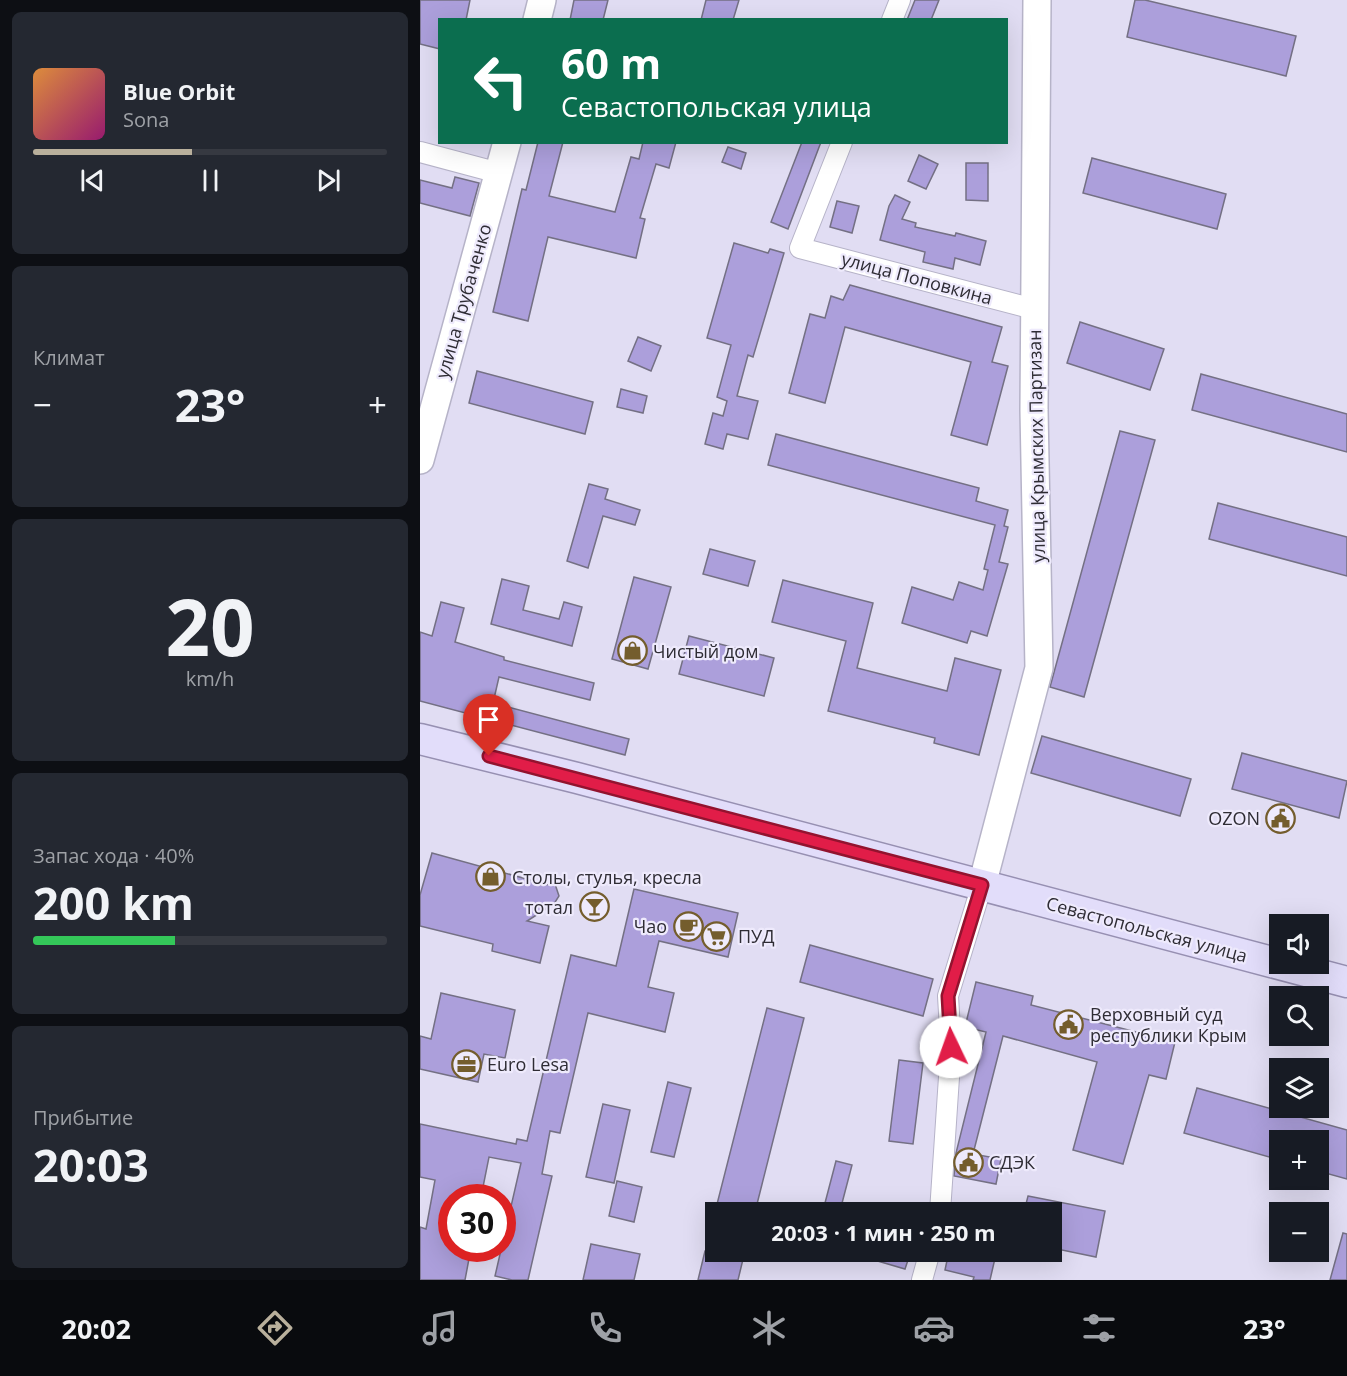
<!DOCTYPE html>
<html lang="ru">
<meta charset="utf-8">
<style>
:root{--surface:#171b24;--page:#242831;--text:#f1f3f6;--muted:#9ea1a6;--line:#363941;--accent:#b9b09c}
body{margin:0;font-family:"Open Sans",sans-serif;background:var(--page);color:var(--text);height:100vh;display:flex;flex-direction:column;font-size:22px;white-space:nowrap}
*{box-sizing:border-box;margin:0}
p{font-size:20px;color:var(--muted)}
.icon{flex:none;width:33px;height:33px;fill:none;stroke:currentColor;stroke-width:2;stroke-linecap:round;stroke-linejoin:round}
.map{position:relative;flex:1;overflow:hidden}
.drawer{display:flex;flex-direction:column;gap:12px;padding:12px;background:#0d0f14;width:420px}
.drawer>*{flex:none}
.banner{position:absolute;left:18px;top:18px;width:570px;height:126px;border-radius:0px;box-shadow:0 6px 24px #0002;background:#0b6e4f;color:#fff;overflow:hidden}
.tools{position:absolute;left:849px;top:914px;display:grid;gap:12px}
.tools a{display:grid;place-items:center;width:60px;height:60px;border-radius:0px;background:var(--surface);box-shadow:0 6px 24px #0002;font-size:30px}
.speed{position:absolute;left:18px;top:1184px;display:flex;gap:12px;font-size:30px;font-weight:700;text-align:center}
.speed>*{display:grid;place-content:center;width:78px;height:78px;border-radius:50%;background:var(--surface);box-shadow:0 6px 24px #0002;line-height:1}
.speed .limit{border:9px solid #d22;background:#fff;color:#111}
.pin{position:absolute;display:grid;place-items:center;width:51px;height:51px;color:#fff;margin:-62px -26px;border-radius:50% 50% 50% 0;rotate:-45deg;box-shadow:0 0 6px #0007}
.pin .icon{rotate:45deg}
.me{position:absolute;width:66px;margin:-33px;rotate:357deg;stroke-linejoin:round;filter:drop-shadow(0 0 4px #0008)}
.turn{display:flex;align-items:center;gap:21px;height:126px;padding:0 24px;font-size:27px}
.turn .icon{width:78px;height:78px;stroke-width:2.5}
.turn b{display:block;font-size:42px;line-height:51px}
.big{font-size:45px;font-weight:700;line-height:1.1}
.drawer .card{flex:1;display:flex;flex-direction:column;justify-content:center;gap:9px;min-width:0;padding:0 21px;border-radius:9px;background:var(--page)}
.drawer .dial{align-items:center;gap:0}
.dial b{font-size:78px;line-height:1}
.song{display:flex;align-items:center;gap:18px}
.cover{width:72px;height:72px;border-radius:9px;background:linear-gradient(135deg,hsl(30 70% 55%),hsl(320 70% 35%))}
.played{height:6px;border-radius:3px;background:linear-gradient(90deg,var(--accent) 45%,var(--line) 45%)}
.keys{display:flex;justify-content:space-around;direction:ltr}
.heat{display:flex;justify-content:space-between;align-items:center;font-size:33px;direction:ltr}
.charge{height:9px;border-radius:4px;background:linear-gradient(90deg,#34c759 40%,var(--line) 0)}
.trip{position:absolute;left:285px;top:1202px;width:357px;height:60px;border-radius:0px;background:var(--surface);box-shadow:0 6px 24px #0002;font-weight:700;line-height:60px;text-align:center}
.menu{display:flex;height:96px;justify-content:space-around;align-items:center;background:#090b0e;color:var(--muted)}
.menu .icon{width:42px;height:42px}
.menu .active{color:var(--accent)}
.menu b{font-size:27px;color:var(--text)}
main{display:flex;flex:1;min-height:0}
.map>svg:first-child{display:block}
.building{fill:#ac9fdb;stroke:#747084;stroke-width:1.5}
.lines{fill:none;stroke-linecap:round;stroke-linejoin:round}
.street-casing{stroke:#b6b3c8;stroke-width:22}
.secondary-casing{stroke:#b6b3c8;stroke-width:30}
.primary-casing{stroke:#9790b2;stroke-width:33}
.street{stroke:#fff;stroke-width:20}
.secondary{stroke:#fff;stroke-width:27}
.primary{stroke:#e2ddfa;stroke-width:30}
.route-casing{stroke:#92132f;stroke-width:15}
.route{stroke:#e11d48;stroke-width:10}
.labels{text-anchor:middle;dominant-baseline:central;stroke-width:4.5;stroke-linejoin:round;paint-order:stroke}
.street-label{font-size:18px;fill:#2e2c34;stroke:#eeeafc}
.poi-label{font-size:18px;fill:#2e2c34;stroke:#eeeafc;text-anchor:start}
</style>
<main>
<section class="drawer">
<div class="card">
<div class="song"><i class="cover"></i><div><b>Blue Orbit</b><p>Sona</p></div></div>
<div class="played"></div>
<div class="keys"><svg class="icon" aria-label="previous" viewBox="0 0 24 24"><path d="M18 5L8 12l10 7zM5 5v14"/></svg><svg class="icon" aria-label="pause" viewBox="0 0 24 24"><path d="M8 5v14M16 5v14"/></svg><svg class="icon" aria-label="next" viewBox="0 0 24 24"><path d="M6 5l10 7-10 7zM19 5v14"/></svg></div>
</div>
<div class="card"><p>Климат</p>
<div class="heat"><a>−</a><b class="big">23°</b><a>+</a></div>
</div>
<div class="card dial"><b>20</b><p>km/h</p></div>
<div class="card"><p>Запас хода · 40%</p><b class="big">200 km</b><div class="charge"></div></div>
<div class="card"><p>Прибытие</p><b class="big">20:03</b></div>
</section>
<div class="map">
<svg width="927" height="1280" viewBox="0 0 927 1280">
<rect width="100%" height="100%" fill="#e1ddf3"/>
<!-- building -->
<g class="building">
<polygon points="0,0 50,0 46,20 20,20 20,49 0,44"/>
<polygon points="154,0 188,0 183,20 150,20"/>
<polygon points="286,0 319,0 313,20 281,20"/>
<polygon points="495,0 519,0 511,20 487,20"/>
<polygon points="715,0 725,0 876,36 866,76 707,37"/>
<polygon points="118,142 143,142 129,196 195,212 211,157 219,159 223,142 256,142 249,168 236,164 220,218 225,219 216,258 128,237 108,321 73,312 102,189 106,190"/>
<polygon points="382,142 401,142 368,229 351,222"/>
<polygon points="308,147 326,153 321,169 302,162"/>
<polygon points="499,155 518,164 506,189 488,181"/>
<polygon points="672,158 806,194 797,229 663,193"/>
<polygon points="546,163 568,163 568,201 546,200"/>
<polygon points="35,177 59,183 50,216 0,203 0,180 32,188"/>
<polygon points="475,195 490,202 482,219 496,223 495,227 535,236 536,233 566,241 560,265 535,258 533,269 503,262 505,252 460,240 469,206"/>
<polygon points="417,201 439,206 432,233 410,227"/>
<polygon points="314,243 348,253 350,249 364,253 333,357 328,355 317,396 338,401 328,439 307,434 303,449 285,444 293,413 303,416 307,401 297,397 311,345 287,338"/>
<polygon points="430,285 582,327 572,362 588,366 567,445 531,435 551,362 425,327 405,403 369,393 390,314 405,318 411,296 423,300"/>
<polygon points="660,322 744,349 730,390 647,363"/>
<polygon points="218,337 241,346 231,371 208,361"/>
<polygon points="57,371 173,402 165,434 49,403"/>
<polygon points="781,374 927,414 927,452 772,410"/>
<polygon points="201,389 227,396 223,413 197,407"/>
<polygon points="700,431 735,440 664,697 630,687"/>
<polygon points="356,434 559,488 556,501 588,510 584,526 588,527 579,562 588,564 567,636 551,631 547,643 482,623 492,587 533,600 539,582 563,590 568,570 564,569 575,525 348,465"/>
<polygon points="169,484 188,489 185,499 220,510 215,525 183,516 168,568 147,561"/>
<polygon points="798,503 927,537 927,576 789,539"/>
<polygon points="290,549 335,561 328,586 283,574"/>
<polygon points="214,577 251,587 228,669 192,659"/>
<polygon points="82,579 109,586 103,610 139,619 144,602 162,607 152,646 71,624"/>
<polygon points="363,580 453,603 437,668 527,691 535,658 581,670 559,755 514,743 515,738 408,711 426,641 352,622"/>
<polygon points="21,602 44,608 35,642 84,657 84,660 174,683 170,700 79,677 73,703 209,739 205,755 0,701 0,632 12,636"/>
<polygon points="269,636 354,658 344,696 259,674"/>
<polygon points="622,736 771,779 760,816 611,773"/>
<polygon points="822,753 927,781 919,818 812,789"/>
<polygon points="12,853 114,881 121,885 135,884 139,896 134,904 107,921 129,926 120,963 72,951 73,944 0,926 0,895"/>
<polygon points="214,889 318,913 308,957 239,941 228,987 254,993 245,1032 168,1013 140,1133 130,1131 122,1174 132,1176 108,1280 92,1280 75,1276 101,1163 69,1157 61,1197 32,1197 32,1248 51,1248 45,1280 0,1280 0,1227 6,1229 15,1180 0,1177 0,1124 96,1144 97,1139 107,1141 151,955 196,966"/>
<polygon points="390,945 513,979 503,1016 380,982"/>
<polygon points="556,982 613,996 611,1005 755,1042 746,1079 729,1075 703,1164 653,1150 677,1062 583,1036 553,1154 581,1159 576,1184 534,1176 536,1153 566,1032 545,1027"/>
<polygon points="21,993 95,1010 85,1058 64,1054 58,1082 0,1069 0,1036 11,1039"/>
<polygon points="347,1008 384,1018 335,1212 295,1212"/>
<polygon points="479,1060 503,1063 493,1144 469,1141"/>
<polygon points="248,1082 271,1088 254,1157 231,1152"/>
<polygon points="777,1088 927,1130 927,1179 898,1171 898,1140 860,1140 860,1160 764,1133"/>
<polygon points="183,1104 210,1110 194,1183 166,1177"/>
<polygon points="416,1161 432,1165 421,1207 405,1203"/>
<polygon points="197,1181 222,1187 214,1222 189,1216"/>
<polygon points="608,1196 685,1211 676,1257 632,1248 632,1212 604,1212"/>
<polygon points="923,1233 927,1234 927,1280 910,1280"/>
<polygon points="171,1244 220,1254 214,1280 163,1280"/>
<polygon points="285,1251 325,1251 318,1280 278,1280"/>
<polygon points="438,1251 491,1251 485,1269 437,1255"/>
<polygon points="529,1251 563,1251 576,1254 570,1280 553,1280 554,1277 525,1270"/>
</g>
<g class="lines">
<defs>
<g id="street">
<polyline points="472,20 480,0"/>
<polyline points="422,142 380,248 614,309"/>
<polyline points="0,152 79,173"/>
<polyline points="520,1212 531,1047 528,996 562,885"/>
<polyline points="502,1280 510,1251"/>
</g>
<g id="secondary">
<polyline points="117,20 122,0"/>
<polyline points="0,460 87,142"/>
<polyline points="562,885 619,668 614,410 617,0"/>
</g>
<polyline id="primary" points="0,739 157,778 927,982"/>
</defs>
<!-- street casing -->
<use href="#street" class="street-casing"/>
<!-- secondary casing -->
<use href="#secondary" class="secondary-casing"/>
<!-- primary casing -->
<use href="#primary" class="primary-casing"/>
<!-- street -->
<use href="#street" class="street"/>
<!-- secondary -->
<use href="#secondary" class="secondary"/>
<!-- primary -->
<use href="#primary" class="primary"/>
</g>
<g class="lines">
<defs>
<polyline id="route" points="69,756 562,885 528,996 531,1047"/>
</defs>
<!-- route casing -->
<use href="#route" class="route-casing"/>
<!-- route -->
<use href="#route" class="route"/>
</g>
<!-- icons -->
<defs>
<symbol id="shop-ring" viewBox="-11 -11 22 22"><circle r="9.5" fill="#eeeafc" stroke="#745d2d" stroke-width="1.5"/><path d="M-5-2.5h2.3a2.7 3.5 0 0 1 5.4 0H5L5.5 6h-11ZM-1.5-2.5h3a1.5 2.3 0 0 0-3 0Z" fill="#745d2d"/></symbol>
<symbol id="civic-ring" viewBox="-11 -11 22 22"><circle r="9.5" fill="#eeeafc" stroke="#745d2d" stroke-width="1.5"/><path d="M-.6-6.5H3V-4.5H.6V-3L4-1V1h2V6H-6V1h2V-1L-.6-3ZM-1.2 2.5V6h2.4V2.5Z" fill="#745d2d"/></symbol>
<symbol id="bar-ring" viewBox="-11 -11 22 22"><circle r="9.5" fill="#eeeafc" stroke="#745d2d" stroke-width="1.5"/><path d="M-6-5H6L.8 .8V4.5H3.5V6h-7V4.5H-.8V.8Z" fill="#745d2d"/></symbol>
<symbol id="cafe-ring" viewBox="-11 -11 22 22"><circle r="9.5" fill="#eeeafc" stroke="#745d2d" stroke-width="1.5"/><path d="M-5.5-4.5H6V0H3Q3 3.5 0 3.5H-2.5Q-5.5 3.5-5.5 0ZM3-3.2v2h1.7v-2ZM-6 4.5H4V6H-6Z" fill="#745d2d"/></symbol>
<symbol id="supermarket-ring" viewBox="-11 -11 22 22"><circle r="9.5" fill="#eeeafc" stroke="#745d2d" stroke-width="1.5"/><path d="M-6-5.5h2.5l.6 2H6L4.5 2H-2.5L-4.4-4H-6ZM-1.5 3.2a1.3 1.3 0 1 0 .1 0ZM3 3.2a1.3 1.3 0 1 0 .1 0Z" fill="#745d2d"/></symbol>
<symbol id="office-ring" viewBox="-11 -11 22 22"><circle r="9.5" fill="#eeeafc" stroke="#745d2d" stroke-width="1.5"/><path d="M-6-3h4V-5.5h4V-3h4V5H-6ZM-1-4.5V-3h2v-1.5ZM-6 0V1H6V0Z" fill="#745d2d"/></symbol>
</defs>
<g fill-rule="evenodd">
<use href="#shop-ring" x="196" y="634" width="33" height="33"/>
<use href="#civic-ring" x="844" y="802" width="33" height="33"/>
<use href="#shop-ring" x="54" y="860" width="33" height="33"/>
<use href="#bar-ring" x="158" y="890" width="33" height="33"/>
<use href="#cafe-ring" x="252" y="910" width="33" height="33"/>
<use href="#supermarket-ring" x="280" y="920" width="33" height="33"/>
<use href="#civic-ring" x="632" y="1008" width="33" height="33"/>
<use href="#office-ring" x="30" y="1048" width="33" height="33"/>
<use href="#civic-ring" x="532" y="1146" width="33" height="33"/>
</g>
<g class="labels">
<!-- street labels -->
<g class="street-label">
<text transform="translate(497 278) rotate(15)">улица Поповкина</text>
<text transform="translate(43 301) rotate(-74)">улица Трубаченко</text>
<text transform="translate(616 446) rotate(-91)">улица Крымских Партизан</text>
<text transform="translate(727 929) rotate(15)">Севастопольская улица</text>
</g>
<!-- poi labels -->
<g class="poi-label">
<text x="233" y="651">Чистый дом</text>
<text x="840" y="818" text-anchor="end">OZON</text>
<text x="92" y="877">Столы, стулья, кресла</text>
<text x="153" y="907" text-anchor="end">тотал</text>
<text x="247" y="926" text-anchor="end">Чао</text>
<text x="318" y="936">ПУД</text>
<text x="670" y="1014">Верховный суд<tspan x="670" dy="21">республики Крым</tspan></text>
<text x="67" y="1064">Euro Lesa</text>
<text x="569" y="1162">СДЭК</text>
</g>
</g>
</svg>
<div class="tools">
<a><svg class="icon" aria-label="sound" viewBox="0 0 24 24"><path d="M4 9h4l5-4v14l-5-4H4zM17 9q2 3 0 6"/></svg></a>
<a><svg class="icon" aria-label="search" viewBox="0 0 24 24"><circle cx="10" cy="10" r="6"/><path d="M15 15l6 6"/></svg></a>
<a><svg class="icon" aria-label="layers" viewBox="0 0 24 24"><path d="M12 4l9 5-9 5-9-5zM3 14l9 5 9-5"/></svg></a>
<a>+</a>
<a>−</a>
</div>
<div class="speed"><div class="limit">30</div></div>
<div class="pin" style="left:69px;top:756px;background:#d93025"><svg class="icon" aria-label="arrive" viewBox="0 0 24 24"><path d="M6 21V4h12l-3 4 3 4H6"/></svg></div>
<svg class="me" style="left:531px;top:1047px" viewBox="-20 -20 40 40"><circle r="19" fill="#fff"/><path d="M0-13L10 11 0 6-10 11z" fill="#e11d48"/></svg>
<div class="trip">20:03 · 1 мин · 250 m</div>
<div class="banner">
<div class="turn"><svg class="icon" aria-label="left" viewBox="0 0 24 24"><path d="M17 20v-9H6M10 6l-5 5 5 5"/></svg><div><b>60 m</b>Севастопольская улица</div></div>
</div>
</div>
</main>
<nav class="menu">
<b>20:02</b>
<svg class="icon active" aria-label="directions" viewBox="0 0 24 24"><path d="M12 3l9 9-9 9-9-9zM9 14v-3h6M13 9l2 2-2 2"/></svg>
<svg class="icon" aria-label="music" viewBox="0 0 24 24"><path d="M9 18V5l10-2v13"/><circle cx="6" cy="18" r="3"/><circle cx="16" cy="16" r="3"/></svg>
<svg class="icon" aria-label="phone" viewBox="0 0 24 24"><path d="M5 4h4l2 5-3 2q2 4 5 5l2-3 5 2v4C11 20 4 13 5 4z"/></svg>
<svg class="icon" aria-label="climate" viewBox="0 0 24 24"><path d="M12 3v18M4 7l16 10M4 17L20 7"/></svg>
<svg class="icon" aria-label="car" viewBox="0 0 24 24"><path d="M5 17H2v-5l4-1 3-4h7l3 4 3 1v5h-3M9 17h6M6 11h13"/><circle cx="7" cy="17" r="2"/><circle cx="17" cy="17" r="2"/></svg>
<svg class="icon" aria-label="filters" viewBox="0 0 24 24"><path d="M4 7h16M4 17h16"/><circle cx="9" cy="7" r="2"/><circle cx="15" cy="17" r="2"/></svg>
<b>23°</b>
</nav>
